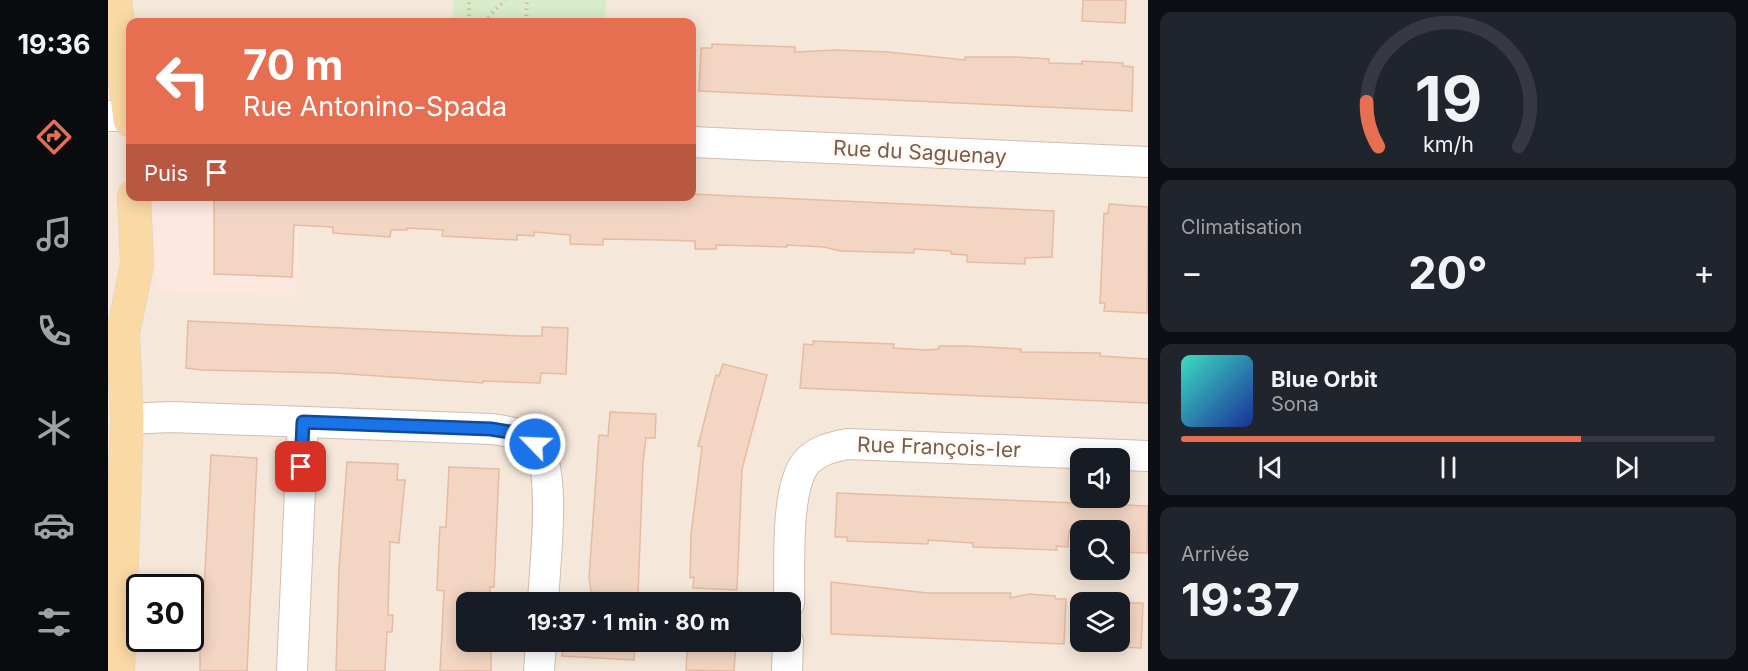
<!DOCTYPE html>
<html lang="fr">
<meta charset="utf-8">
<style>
:root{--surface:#171b24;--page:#20242c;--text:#f1f3f6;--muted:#9ea1a6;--line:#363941;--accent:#e76f51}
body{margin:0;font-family:Inter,sans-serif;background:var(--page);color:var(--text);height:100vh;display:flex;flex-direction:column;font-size:22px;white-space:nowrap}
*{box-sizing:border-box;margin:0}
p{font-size:20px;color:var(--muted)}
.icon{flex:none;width:33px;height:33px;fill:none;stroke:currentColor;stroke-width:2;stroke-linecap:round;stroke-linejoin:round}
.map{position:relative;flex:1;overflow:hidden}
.panel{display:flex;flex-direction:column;gap:12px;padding:12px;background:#0d0f14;width:600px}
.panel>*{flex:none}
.guide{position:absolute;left:18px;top:18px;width:570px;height:183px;border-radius:12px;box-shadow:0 3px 15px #0003;background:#e76f51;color:#fff;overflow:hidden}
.controls{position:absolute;left:962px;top:448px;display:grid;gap:12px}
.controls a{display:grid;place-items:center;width:60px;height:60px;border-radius:12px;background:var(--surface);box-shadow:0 3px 15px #0003;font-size:30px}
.speed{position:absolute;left:18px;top:574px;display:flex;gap:12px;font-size:30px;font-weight:700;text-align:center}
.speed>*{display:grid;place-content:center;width:78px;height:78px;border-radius:50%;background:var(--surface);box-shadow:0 3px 15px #0003;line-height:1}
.speed .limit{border:3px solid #111;border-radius:9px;background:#fff;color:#111}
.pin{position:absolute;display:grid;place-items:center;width:51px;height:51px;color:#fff;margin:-26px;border-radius:12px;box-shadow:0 3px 9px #0006}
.me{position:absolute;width:66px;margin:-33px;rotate:294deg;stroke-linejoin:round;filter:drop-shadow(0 0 4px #0008)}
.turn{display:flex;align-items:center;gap:21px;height:126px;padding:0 18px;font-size:27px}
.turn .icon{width:78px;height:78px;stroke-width:2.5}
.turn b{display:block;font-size:42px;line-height:51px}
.then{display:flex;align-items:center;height:57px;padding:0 18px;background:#0003;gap:12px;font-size:22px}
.big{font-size:45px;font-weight:700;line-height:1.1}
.panel .widget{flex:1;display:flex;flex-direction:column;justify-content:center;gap:9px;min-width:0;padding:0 21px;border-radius:12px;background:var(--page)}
.panel .dial{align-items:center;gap:0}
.dial svg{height:156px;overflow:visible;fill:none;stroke:var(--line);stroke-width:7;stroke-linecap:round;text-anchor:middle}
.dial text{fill:var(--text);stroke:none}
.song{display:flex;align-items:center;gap:18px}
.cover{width:72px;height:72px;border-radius:9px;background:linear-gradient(135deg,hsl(170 70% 55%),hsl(230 70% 35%))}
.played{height:6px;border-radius:3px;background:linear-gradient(90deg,var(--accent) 75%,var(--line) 75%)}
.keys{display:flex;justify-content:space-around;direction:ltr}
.heat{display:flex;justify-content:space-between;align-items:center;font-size:33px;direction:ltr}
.trip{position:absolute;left:348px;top:592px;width:345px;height:60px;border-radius:12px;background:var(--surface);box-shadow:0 3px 15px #0003;font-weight:700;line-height:60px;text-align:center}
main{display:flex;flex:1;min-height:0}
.tab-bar{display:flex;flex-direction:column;width:108px;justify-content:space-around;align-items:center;background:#090b0e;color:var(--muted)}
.tab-bar .icon{width:42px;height:42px}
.tab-bar .on{color:var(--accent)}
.tab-bar b{font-size:27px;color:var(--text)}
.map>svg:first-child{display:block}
.residential{fill:#f5e8da;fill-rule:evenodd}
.commercial{fill:#fde8e0}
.green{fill:#d8ecc9}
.building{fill:#f3d5c3;stroke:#e6bba3;stroke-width:1.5}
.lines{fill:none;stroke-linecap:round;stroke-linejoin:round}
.minor-casing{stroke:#d1beb0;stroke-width:32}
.major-casing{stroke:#dad1cd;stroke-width:34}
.path{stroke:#d9b8a5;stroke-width:4;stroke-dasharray:1.5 4.5;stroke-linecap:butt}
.minor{stroke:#fff;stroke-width:30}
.major{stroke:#fbd9a5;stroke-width:33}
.route-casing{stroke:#114b97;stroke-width:15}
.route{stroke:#1a73e8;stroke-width:10}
.labels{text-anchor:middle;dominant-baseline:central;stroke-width:6;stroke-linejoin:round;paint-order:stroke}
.street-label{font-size:21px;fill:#7a5c4d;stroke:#fffaf3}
</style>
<main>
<nav class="tab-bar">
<b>19:36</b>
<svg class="icon on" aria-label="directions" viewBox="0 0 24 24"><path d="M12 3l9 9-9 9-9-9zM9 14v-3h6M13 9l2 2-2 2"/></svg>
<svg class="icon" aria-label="music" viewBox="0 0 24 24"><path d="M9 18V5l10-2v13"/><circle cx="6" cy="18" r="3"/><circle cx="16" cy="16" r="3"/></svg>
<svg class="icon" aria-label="phone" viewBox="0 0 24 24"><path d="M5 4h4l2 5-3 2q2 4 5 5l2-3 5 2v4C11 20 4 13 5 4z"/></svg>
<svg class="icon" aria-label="climate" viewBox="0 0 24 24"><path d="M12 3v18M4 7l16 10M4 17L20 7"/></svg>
<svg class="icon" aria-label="car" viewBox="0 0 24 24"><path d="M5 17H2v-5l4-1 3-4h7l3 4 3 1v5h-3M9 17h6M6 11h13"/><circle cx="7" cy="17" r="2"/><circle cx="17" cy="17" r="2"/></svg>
<svg class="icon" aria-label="filters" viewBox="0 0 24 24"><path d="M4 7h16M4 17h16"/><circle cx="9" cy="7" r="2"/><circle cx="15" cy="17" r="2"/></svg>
</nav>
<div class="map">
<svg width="1040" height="671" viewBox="0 0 1040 671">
<rect width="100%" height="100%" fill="#fdf6ec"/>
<!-- residential -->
<path class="residential" d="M 0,0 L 1040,0 L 1040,671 L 0,671 ZM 22,22 L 584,22 L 584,196 L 22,196 ZM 972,459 L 1011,459 L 1011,498 L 972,498 ZM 972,531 L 1011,531 L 1011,570 L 972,570 ZM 32,588 L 82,588 L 82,639 L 32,639 ZM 358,603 L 682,603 L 682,642 L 358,642 ZM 972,603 L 1011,603 L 1011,642 L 972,642 Z"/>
<!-- commercial -->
<polygon class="commercial" points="43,197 192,197 188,296 49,291"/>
<!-- green -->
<polygon class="green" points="345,0 498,0 497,22 345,22"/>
<!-- building -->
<g class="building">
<polygon points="975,0 1018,0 1017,23 974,21"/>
<polygon points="604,44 687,47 687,52 729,50 780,52 857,60 857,57 907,57 941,59 941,63 974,64 974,61 1015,63 1015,66 1025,67 1024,111 591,91 593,48 604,48"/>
<polygon points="584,194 946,211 944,257 917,258 917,264 859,262 859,255 843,254 843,251 806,249 806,253 732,251 716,247 679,245 679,247 608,245 608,249 587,249 587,241 553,240 495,239 495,245 462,244 462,235 426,232 426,236 409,235 409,240 334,236 335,230 299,228 299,230 283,230 282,237 225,233 225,227 186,225 184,277 106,274 106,196 584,196"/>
<polygon points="1001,204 1040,207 1039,313 996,311 997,303 992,303 996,213 1000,214"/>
<polygon points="80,321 411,336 434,336 434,327 460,328 458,374 433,373 432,383 375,381 375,383 225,373 93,370 78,368"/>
<polygon points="705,341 786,344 785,348 820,350 831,349 831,346 859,346 913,349 913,352 992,353 992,356 1040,359 1040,403 692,388 696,344 705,345"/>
<polygon points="615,364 659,375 634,469 629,590 585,588 586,577 582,578 583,534 594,447 590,446 608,375 611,376"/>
<polygon points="502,412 548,414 547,438 538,438 535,462 530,595 483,592 481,577 491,435 500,436"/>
<polygon points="103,455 149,458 139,671 92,671 92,610 95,610"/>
<polygon points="239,462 290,464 289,480 297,480 291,543 282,542 280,615 285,615 284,632 279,632 277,671 228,671 231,568"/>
<polygon points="341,467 391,469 386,587 382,587 382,593 358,592 358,649 383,650 383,671 332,671 336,591 329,590 331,543 332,527 338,527"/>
<polygon points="729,493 1040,506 1039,553 1011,552 1011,531 961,531 960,547 948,546 949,550 865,547 865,543 820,540 820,544 739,541 739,537 727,537"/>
<polygon points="723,582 819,593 903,593 902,598 921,594 947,596 948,599 958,599 956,644 723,634"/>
<polygon points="1011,603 1035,603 1033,648 1011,647"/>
<polygon points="455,642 527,642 526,660 454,656"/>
<polygon points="583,642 628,642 626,671 578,670 579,651 583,651"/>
</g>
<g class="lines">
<defs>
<g id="minor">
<polyline points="0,116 22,116"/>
<polyline points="584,142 1040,162"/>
<path d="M 19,419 L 63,417 L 383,429 C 398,431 415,433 427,443 C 450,466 436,570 435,603"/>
<path d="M 681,603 C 682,567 677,492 697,464 C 707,451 724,447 739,444 L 1040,456"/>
<polyline points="184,671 195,422"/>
<polyline points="431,671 433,642"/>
<polyline points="679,671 680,642"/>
</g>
<g id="major">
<polyline points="7,0 22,120"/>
<polyline points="10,671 19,419 15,333 29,264 26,196"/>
</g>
</defs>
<!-- minor casing -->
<use href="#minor" class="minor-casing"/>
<!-- major casing -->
<use href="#major" class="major-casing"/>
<!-- path -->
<g class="path">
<polyline points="361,22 361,0"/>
<polyline points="376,22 397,0"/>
<polyline points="418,22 419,0"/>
</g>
<!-- minor -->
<use href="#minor" class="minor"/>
<!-- major -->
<use href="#major" class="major"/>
</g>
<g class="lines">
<defs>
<polyline id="route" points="193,467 195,422 383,429 408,433 427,444"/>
</defs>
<!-- route casing -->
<use href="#route" class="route-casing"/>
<!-- route -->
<use href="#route" class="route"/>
</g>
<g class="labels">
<!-- street labels -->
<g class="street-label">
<text transform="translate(812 152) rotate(3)">Rue du Saguenay</text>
<text transform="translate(831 447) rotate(2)">Rue François-Ier</text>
</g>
</g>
</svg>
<div class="controls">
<a><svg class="icon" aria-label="sound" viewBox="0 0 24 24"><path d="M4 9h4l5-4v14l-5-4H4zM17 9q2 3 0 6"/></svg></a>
<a><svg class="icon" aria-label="search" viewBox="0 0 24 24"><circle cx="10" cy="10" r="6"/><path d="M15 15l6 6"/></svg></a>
<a><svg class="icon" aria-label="layers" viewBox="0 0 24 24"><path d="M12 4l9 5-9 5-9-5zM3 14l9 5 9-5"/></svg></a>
</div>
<div class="speed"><div class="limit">30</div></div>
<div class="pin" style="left:193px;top:467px;background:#d93025"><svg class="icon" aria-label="arrive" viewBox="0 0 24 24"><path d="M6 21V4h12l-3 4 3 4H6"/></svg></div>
<svg class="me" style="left:427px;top:444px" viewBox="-20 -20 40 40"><circle r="17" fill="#1a73e8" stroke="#fff" stroke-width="3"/><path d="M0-11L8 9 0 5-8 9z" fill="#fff"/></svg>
<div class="trip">19:37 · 1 min · 80 m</div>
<div class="guide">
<div class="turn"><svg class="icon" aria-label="left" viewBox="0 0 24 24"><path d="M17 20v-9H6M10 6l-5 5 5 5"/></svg><div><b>70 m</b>Rue Antonino-Spada</div></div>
<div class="then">Puis<svg class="icon" aria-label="arrive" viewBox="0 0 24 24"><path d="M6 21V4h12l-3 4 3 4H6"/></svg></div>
</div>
</div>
<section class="panel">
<div class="widget dial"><svg viewBox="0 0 100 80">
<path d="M14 69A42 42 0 1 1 86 69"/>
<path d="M14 69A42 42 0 0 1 8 46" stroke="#e76f51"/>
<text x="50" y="56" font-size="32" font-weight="700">19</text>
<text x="50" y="72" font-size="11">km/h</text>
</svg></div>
<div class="widget"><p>Climatisation</p>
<div class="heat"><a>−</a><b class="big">20°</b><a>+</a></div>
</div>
<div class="widget">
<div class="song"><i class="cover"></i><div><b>Blue Orbit</b><p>Sona</p></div></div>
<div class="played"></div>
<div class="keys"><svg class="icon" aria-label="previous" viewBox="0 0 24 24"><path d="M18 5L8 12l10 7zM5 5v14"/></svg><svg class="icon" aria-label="pause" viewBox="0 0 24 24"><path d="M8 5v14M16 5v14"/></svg><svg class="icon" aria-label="next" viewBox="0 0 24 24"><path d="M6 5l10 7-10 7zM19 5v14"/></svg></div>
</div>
<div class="widget"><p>Arrivée</p><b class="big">19:37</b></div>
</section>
</main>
